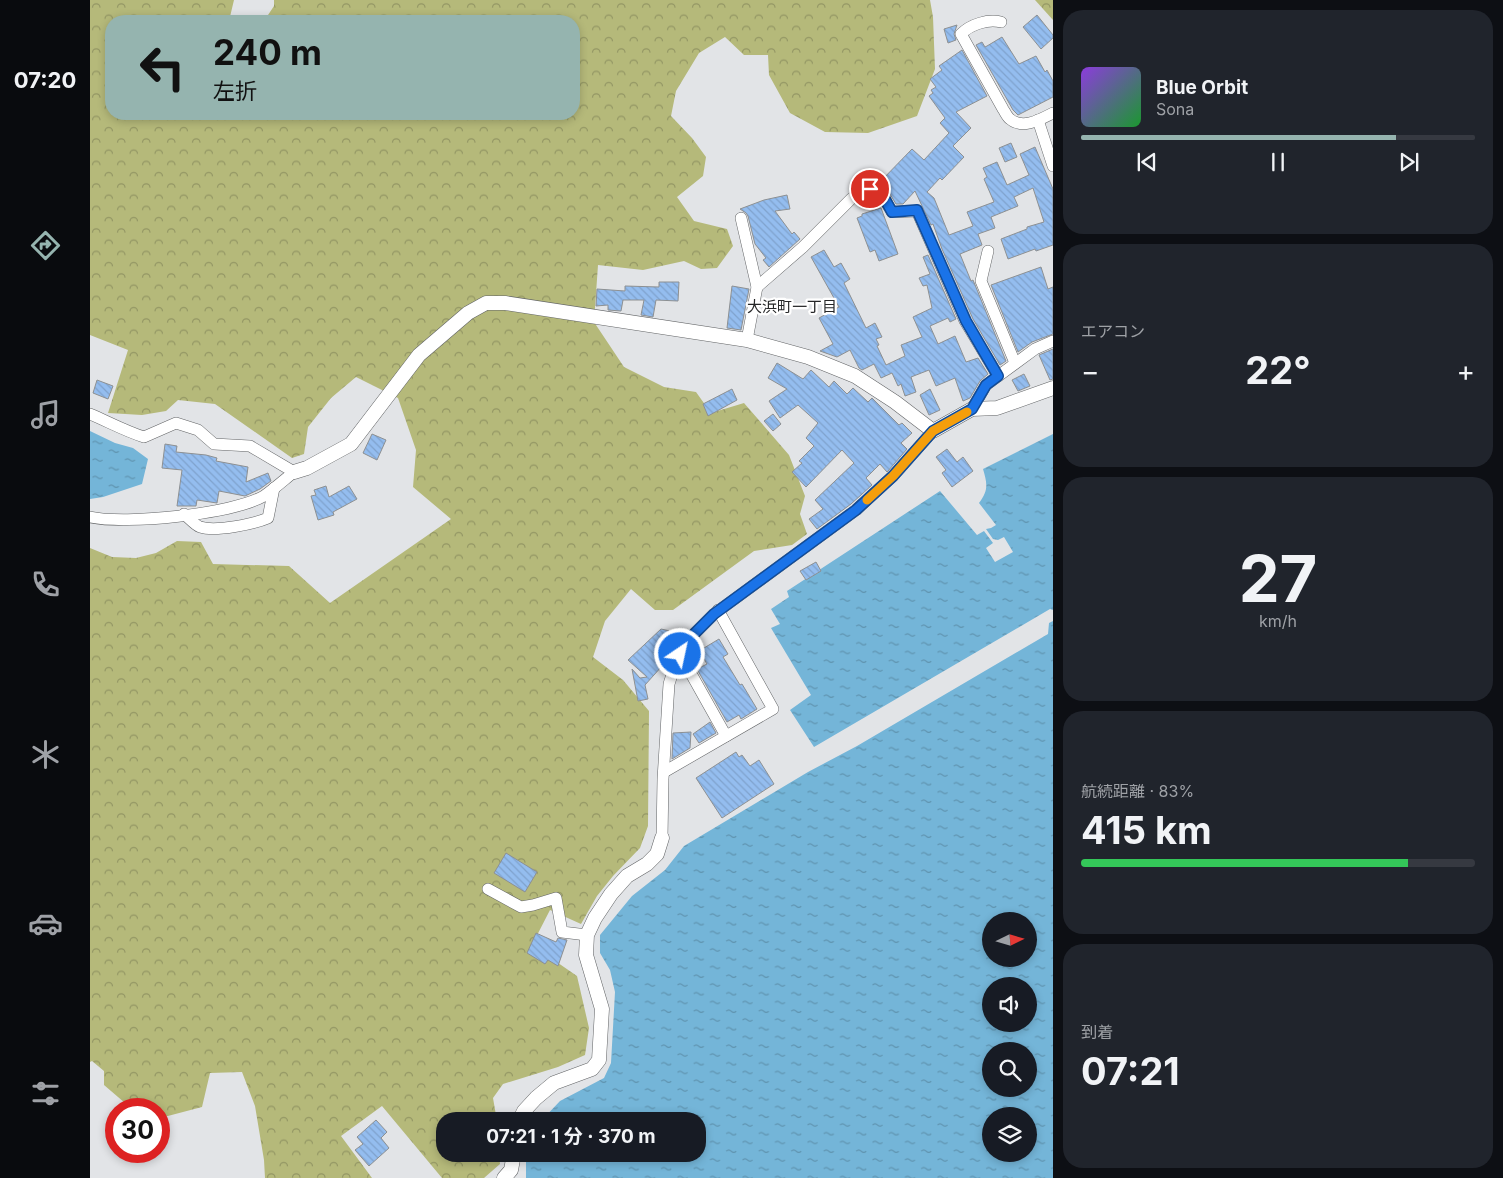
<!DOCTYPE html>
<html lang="ja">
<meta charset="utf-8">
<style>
:root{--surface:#171b24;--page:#20242c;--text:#f1f3f6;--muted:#9ea1a6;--line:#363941;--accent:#95b4af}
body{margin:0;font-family:Inter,"Noto Sans JP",sans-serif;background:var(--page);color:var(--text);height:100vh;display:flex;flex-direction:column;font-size:19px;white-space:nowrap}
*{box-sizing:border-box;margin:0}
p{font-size:16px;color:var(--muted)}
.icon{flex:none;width:28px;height:28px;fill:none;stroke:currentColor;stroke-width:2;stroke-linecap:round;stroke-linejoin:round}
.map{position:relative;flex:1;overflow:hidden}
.panel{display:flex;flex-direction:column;gap:10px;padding:10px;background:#0d0f14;width:450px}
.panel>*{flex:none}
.top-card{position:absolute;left:15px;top:15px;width:475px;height:105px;border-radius:20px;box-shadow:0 2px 8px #0003;background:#95b4af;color:#111;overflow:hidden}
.needle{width:32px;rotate:85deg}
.fabs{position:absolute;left:892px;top:912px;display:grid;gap:10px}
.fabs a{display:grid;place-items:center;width:55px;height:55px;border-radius:50%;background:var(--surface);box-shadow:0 2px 8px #0003;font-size:25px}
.speed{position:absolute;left:15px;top:1098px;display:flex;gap:10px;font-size:25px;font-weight:700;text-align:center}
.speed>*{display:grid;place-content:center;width:65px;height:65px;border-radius:50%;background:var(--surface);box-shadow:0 2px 8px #0003;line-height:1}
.speed .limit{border:8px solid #d22;background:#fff;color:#111}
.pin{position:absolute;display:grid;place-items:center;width:42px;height:42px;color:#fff;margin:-21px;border:2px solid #fff;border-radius:50%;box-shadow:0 1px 5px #0007}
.me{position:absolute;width:55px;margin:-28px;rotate:34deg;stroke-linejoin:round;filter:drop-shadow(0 0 4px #0008)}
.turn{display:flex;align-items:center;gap:18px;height:105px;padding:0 25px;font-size:22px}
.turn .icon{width:65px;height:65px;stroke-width:2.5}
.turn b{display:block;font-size:35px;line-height:42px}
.big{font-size:38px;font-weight:700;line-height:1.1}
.panel .tile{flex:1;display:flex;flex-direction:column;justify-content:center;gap:8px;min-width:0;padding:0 18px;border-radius:20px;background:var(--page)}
.panel .dial{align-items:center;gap:0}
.dial b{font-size:65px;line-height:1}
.song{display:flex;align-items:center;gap:15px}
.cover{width:60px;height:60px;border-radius:8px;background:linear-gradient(135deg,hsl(270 70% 55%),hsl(130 70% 35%))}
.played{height:5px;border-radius:2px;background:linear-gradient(90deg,var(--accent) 80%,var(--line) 80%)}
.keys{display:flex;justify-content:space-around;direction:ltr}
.heat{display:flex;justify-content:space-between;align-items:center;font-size:28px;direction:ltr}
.charge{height:8px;border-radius:4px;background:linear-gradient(90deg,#34c759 83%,var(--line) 0)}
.trip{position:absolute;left:346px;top:1112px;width:270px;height:50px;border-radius:20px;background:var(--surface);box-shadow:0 2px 8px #0003;font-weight:700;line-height:50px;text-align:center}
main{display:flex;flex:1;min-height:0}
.dock{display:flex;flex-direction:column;width:90px;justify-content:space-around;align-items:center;background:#090b0e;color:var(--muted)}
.dock .icon{width:35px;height:35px}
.dock .active{color:var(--accent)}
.dock b{font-size:22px;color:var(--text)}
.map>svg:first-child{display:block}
.forest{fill:url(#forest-crowns)}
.water{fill:url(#water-ripples);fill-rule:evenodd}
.building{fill:url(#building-back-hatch);stroke:#8d9092}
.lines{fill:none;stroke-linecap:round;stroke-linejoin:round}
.minor-casing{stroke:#626466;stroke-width:12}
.tertiary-casing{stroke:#626466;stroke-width:15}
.minor{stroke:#fff;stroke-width:11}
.tertiary{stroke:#fff;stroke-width:14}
.route-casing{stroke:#114b97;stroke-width:12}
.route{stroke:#1a73e8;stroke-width:9}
.slow{stroke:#f59e0b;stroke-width:9}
.labels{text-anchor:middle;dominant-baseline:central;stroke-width:4.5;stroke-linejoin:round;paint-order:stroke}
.neighbourhood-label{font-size:15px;fill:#252627;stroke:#fff}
</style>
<main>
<nav class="dock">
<b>07:20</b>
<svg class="icon active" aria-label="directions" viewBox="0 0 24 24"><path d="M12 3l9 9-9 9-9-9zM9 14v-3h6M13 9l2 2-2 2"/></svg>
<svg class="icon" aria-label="music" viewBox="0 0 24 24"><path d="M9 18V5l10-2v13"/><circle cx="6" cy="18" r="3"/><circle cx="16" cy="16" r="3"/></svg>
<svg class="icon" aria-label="phone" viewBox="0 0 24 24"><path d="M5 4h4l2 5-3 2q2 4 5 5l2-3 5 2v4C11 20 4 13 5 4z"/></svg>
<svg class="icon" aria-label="climate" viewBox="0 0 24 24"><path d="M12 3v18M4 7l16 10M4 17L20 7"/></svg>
<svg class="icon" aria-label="car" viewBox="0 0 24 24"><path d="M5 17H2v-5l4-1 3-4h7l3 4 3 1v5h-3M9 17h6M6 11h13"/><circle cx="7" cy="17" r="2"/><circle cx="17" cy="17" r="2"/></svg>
<svg class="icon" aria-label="filters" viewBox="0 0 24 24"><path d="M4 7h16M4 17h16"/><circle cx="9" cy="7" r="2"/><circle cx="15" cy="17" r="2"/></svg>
</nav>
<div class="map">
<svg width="963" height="1178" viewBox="0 0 963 1178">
<defs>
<pattern id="forest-crowns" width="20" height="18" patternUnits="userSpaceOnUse" patternTransform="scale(1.25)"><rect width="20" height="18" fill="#b5b97a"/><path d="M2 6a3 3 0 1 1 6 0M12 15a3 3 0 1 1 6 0" fill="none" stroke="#939664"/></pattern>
<pattern id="water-ripples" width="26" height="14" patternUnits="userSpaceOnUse" patternTransform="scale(1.25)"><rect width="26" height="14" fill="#74b5d8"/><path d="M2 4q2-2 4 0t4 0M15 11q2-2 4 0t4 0" fill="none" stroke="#5f93af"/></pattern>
<pattern id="building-back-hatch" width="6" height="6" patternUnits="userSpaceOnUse" patternTransform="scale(1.25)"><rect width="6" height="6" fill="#94bdef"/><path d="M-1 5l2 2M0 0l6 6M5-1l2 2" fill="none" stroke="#7fa2cd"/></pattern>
</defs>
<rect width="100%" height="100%" fill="#e2e4e7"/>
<!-- forest -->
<g class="forest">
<polygon points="0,0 144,0 139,21 21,21 21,114 484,114 484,21 174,21 184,6 184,0 840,0 843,17 845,69 827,116 778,133 735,132 700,113 679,75 678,55 654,55 635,37 609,53 586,91 581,116 602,138 616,157 613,176 587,197 604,221 637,229 643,246 627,268 611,269 594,261 553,270 508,265 504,322 534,367 574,387 606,392 621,413 654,403 699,455 715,496 710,514 717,534 702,545 664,551 583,610 565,610 541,589 515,621 503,657 533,680 559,711 558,826 550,848 523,876 507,896 491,924 460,910 442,945 487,976 499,1028 495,1055 468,1067 413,1084 403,1098 407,1121 355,1121 355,1154 409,1154 410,1164 394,1178 352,1178 292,1106 251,1136 282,1178 175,1178 174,1160 165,1106 152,1072 120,1073 112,1107 74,1117 69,1116 69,1109 42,1109 14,1085 14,1071 2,1061 0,1062 0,548 22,557 46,558 66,553 87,541 111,542 123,564 199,566 240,603 361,519 323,487 326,450 308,398 266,377 241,398 218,427 214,454 202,458 125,404 88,400 76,411 52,415 18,413 38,350 0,335"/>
<polygon points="945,0 963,0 963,20"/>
</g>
<!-- water -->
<g class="water">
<polygon points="0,431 25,443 43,448 58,459 52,484 13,497 0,499"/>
<path d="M 963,434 L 963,610 L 960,609 L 724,747 L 700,710 L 721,695 L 681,628 L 690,624 L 681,609 L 699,597 L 697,591 L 850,491 L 887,535 L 894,531 L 903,543 L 896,548 L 905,562 L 923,552 L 914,537 L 908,540 L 903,539 L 896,529 L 901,528 L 906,525 L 889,503 C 899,490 897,483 893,469 Z"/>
<path d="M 963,621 L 963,1178 L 436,1178 L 436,1154 L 608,1154 L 608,1121 L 451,1121 L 470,1101 L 514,1078 L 521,1063 L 525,992 L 520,970 L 510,953 L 510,935 L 542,896 L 575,870 L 594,846 L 718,772 L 767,746 L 958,634 L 959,623 ZM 901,921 L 939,921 L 939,959 L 901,959 ZM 901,986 L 939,986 L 939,1024 L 901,1024 ZM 901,1051 L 939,1051 L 939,1089 L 901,1089 ZM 901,1116 L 939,1116 L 939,1154 L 901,1154 Z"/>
</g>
<!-- building -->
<g class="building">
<polygon points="947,15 963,35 963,38 951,49 933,27"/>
<polygon points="867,25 864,34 866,40 858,43 854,29"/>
<polygon points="912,37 929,64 946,56 955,72 957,70 963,81 963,97 928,115 923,110 886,45 892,42 895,47 897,46"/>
<polygon points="872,50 897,96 866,112 881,128 863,146 874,157 852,180 850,178 837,192 844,198 859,235 883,226 877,212 904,202 894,179 897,177 893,168 907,162 917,185 939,175 930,154 945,147 963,189 963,245 946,251 945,249 918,259 911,239 937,229 937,227 954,222 943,188 924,197 928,206 901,217 905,228 888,234 892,245 870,254 881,281 883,280 916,361 910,365 883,319 852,249 843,224 841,225 825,191 813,204 806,204 797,189 788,184 822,149 834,160 859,133 850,123 855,118 839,96 843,93 841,90 846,87 840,79 852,70 849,66"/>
<polygon points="921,143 927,157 915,162 909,148"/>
<polygon points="697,195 700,209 685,211 702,234 704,232 710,239 679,267 673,260 676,258 665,244 658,216 656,213 650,209 674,200"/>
<polygon points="791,208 808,254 789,261 785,250 780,252 767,218 772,216 772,214"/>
<polygon points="734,250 744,267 751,263 760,279 754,283 776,328 785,323 792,337 786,339 789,345 787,346 796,365 815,356 811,345 832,337 823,317 842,308 837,285 833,286 829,278 840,274 833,257 838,255 866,319 860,322 858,318 840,326 848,344 865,336 876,362 888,358 898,374 890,381 880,398 873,401 865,378 846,386 839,370 821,377 826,392 815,396 811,384 808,386 802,373 791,378 784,364 772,370 769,368 760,350 747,357 730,351 743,344 729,318 749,307 721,257"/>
<polygon points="951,267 958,289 963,287 963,334 942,342 928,352 901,285"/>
<polygon points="569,282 589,282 588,301 566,300 563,317 551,315 554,300 533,300 531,311 518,310 518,305 506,306 507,289 535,291 535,286 569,287"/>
<polygon points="642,286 659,289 651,330 637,328"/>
<polygon points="963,349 963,379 960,380 949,355"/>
<polygon points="687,363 713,379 721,370 739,387 744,381 757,394 763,388 778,402 782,398 809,425 812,423 822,433 811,443 817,449 798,471 797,472 790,464 776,478 782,485 761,504 727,529 719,519 733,509 725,500 764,463 752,450 716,487 702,472 712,463 709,461 724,446 716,438 728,423 708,405 690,418 679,401 697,389 678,378"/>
<polygon points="934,374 940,386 928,391 922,380"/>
<polygon points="7,380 23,386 18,399 3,393"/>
<polygon points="642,389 647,400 618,416 613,404"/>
<polygon points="840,389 850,410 839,415 830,395"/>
<polygon points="683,414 691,424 683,431 674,421"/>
<polygon points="282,434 296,440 287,460 273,453"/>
<polygon points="75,444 87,446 86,452 116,455 127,458 126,461 158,467 156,482 178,473 181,481 170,489 155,496 129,491 127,503 107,500 106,506 87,506 92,470 72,468"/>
<polygon points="857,449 867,462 873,457 883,471 862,487 852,473 856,470 846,457"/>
<polygon points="236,486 239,497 259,486 267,499 243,512 244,515 228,520 221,496 226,495 224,490"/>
<polygon points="726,562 731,571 716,580 710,571"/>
<polygon points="571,629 580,631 582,630 592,637 581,656 555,685 558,699 548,701 542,669 550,678 557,677 538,660"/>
<polygon points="629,639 638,654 633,657 650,685 652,684 667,709 651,719 649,715 637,722 607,669 617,664 609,651"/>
<polygon points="620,722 626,733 609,743 603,734"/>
<polygon points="601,732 600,748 582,759 583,733"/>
<polygon points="646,752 649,757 652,755 660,766 669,760 684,784 632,818 606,778"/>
<polygon points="416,853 447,872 435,892 404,873"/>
<polygon points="446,933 466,942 468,938 477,940 468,966 458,960 455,964 437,953"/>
<polygon points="286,1120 297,1132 291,1138 299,1148 279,1166 265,1150 273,1144 267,1137"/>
</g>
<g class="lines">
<defs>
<g id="minor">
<path d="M 911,22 C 898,19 881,24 871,34 L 913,109 C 915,112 917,117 920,119 C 933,130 951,119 963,113"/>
<polyline points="948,120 963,166"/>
<polyline points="651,218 667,287 657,340"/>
<polyline points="898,251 891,281 925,363"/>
<polyline points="667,287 713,247 761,199 769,193 780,189 791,193 802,212 827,211 875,321 908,376"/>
<polyline points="882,409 896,385 945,349 963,341"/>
<path d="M 0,414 C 19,422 35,431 54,437 L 86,423 L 108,430 L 124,444 L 160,446 L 204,472 C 194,480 184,489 174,496 C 142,514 36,525 0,517"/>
<path d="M 94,514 C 99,518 105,525 110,527 C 126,532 164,524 178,518 L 184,488"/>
<polyline points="590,654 636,736"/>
<polyline points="574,772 683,709 628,610"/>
<polyline points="572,838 573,779 579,684 586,662 600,638 624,614 766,510 803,476 843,431"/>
<polyline points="398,889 431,907 443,905 466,898 472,932 497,935"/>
</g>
<g id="tertiary">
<polyline points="204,472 217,468 261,444 329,355 378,313 396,303 415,303 657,340 718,357 765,376 805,402 843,431 882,409 907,408 963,388"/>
<polyline points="429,1121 434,1111 446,1098 464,1083 502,1069 509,1060 512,1009 496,955 497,935 505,918 521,894 537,876 557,864 567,854 572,838"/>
<polyline points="414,1178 421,1170 424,1154"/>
</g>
</defs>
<!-- minor casing -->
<use href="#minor" class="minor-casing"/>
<!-- tertiary casing -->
<use href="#tertiary" class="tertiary-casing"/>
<!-- minor -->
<use href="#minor" class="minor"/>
<!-- tertiary -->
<use href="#tertiary" class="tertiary"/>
</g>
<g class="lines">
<defs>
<polyline id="route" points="590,654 600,638 624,614 766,510 803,476 843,431 882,409 896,385 908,376 876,321 827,210 802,212 791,192 780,189"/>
</defs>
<!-- route casing -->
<use href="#route" class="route-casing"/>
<!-- route -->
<use href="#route" class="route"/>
<!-- slow -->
<polyline class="slow" points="777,500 803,476 843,431 877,412"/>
</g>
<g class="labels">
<!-- neighbourhood labels -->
<g class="neighbourhood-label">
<text x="702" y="306">大浜町一丁目</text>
</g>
</g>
</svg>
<div class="fabs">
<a><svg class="needle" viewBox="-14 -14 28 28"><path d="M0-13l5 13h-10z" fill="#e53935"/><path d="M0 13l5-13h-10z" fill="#9ea1a6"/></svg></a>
<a><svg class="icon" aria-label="sound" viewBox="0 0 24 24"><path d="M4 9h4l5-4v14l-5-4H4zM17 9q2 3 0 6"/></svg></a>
<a><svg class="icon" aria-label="search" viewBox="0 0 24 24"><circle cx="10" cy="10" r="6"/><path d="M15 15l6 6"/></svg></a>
<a><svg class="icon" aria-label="layers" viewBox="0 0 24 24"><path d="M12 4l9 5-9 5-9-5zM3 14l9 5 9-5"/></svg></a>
</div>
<div class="speed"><div class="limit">30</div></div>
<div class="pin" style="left:780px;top:189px;background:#d93025"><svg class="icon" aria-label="arrive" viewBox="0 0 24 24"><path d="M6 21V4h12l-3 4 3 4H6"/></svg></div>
<svg class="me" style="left:590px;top:654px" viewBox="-20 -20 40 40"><circle r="17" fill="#1a73e8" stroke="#fff" stroke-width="3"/><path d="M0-11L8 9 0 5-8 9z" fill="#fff"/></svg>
<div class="trip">07:21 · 1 分 · 370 m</div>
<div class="top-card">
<div class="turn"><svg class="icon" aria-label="left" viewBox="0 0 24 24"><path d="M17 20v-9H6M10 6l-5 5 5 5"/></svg><div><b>240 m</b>左折</div></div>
</div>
</div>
<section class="panel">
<div class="tile">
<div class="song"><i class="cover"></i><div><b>Blue Orbit</b><p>Sona</p></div></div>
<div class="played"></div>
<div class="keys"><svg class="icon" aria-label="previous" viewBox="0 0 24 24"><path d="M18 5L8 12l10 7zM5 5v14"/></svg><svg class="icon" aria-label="pause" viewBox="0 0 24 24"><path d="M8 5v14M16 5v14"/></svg><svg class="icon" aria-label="next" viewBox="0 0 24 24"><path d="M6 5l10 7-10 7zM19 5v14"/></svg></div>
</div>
<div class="tile"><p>エアコン</p>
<div class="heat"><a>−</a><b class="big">22°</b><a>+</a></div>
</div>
<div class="tile dial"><b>27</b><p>km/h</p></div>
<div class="tile"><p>航続距離 · 83%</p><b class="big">415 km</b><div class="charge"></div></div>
<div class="tile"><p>到着</p><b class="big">07:21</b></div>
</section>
</main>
